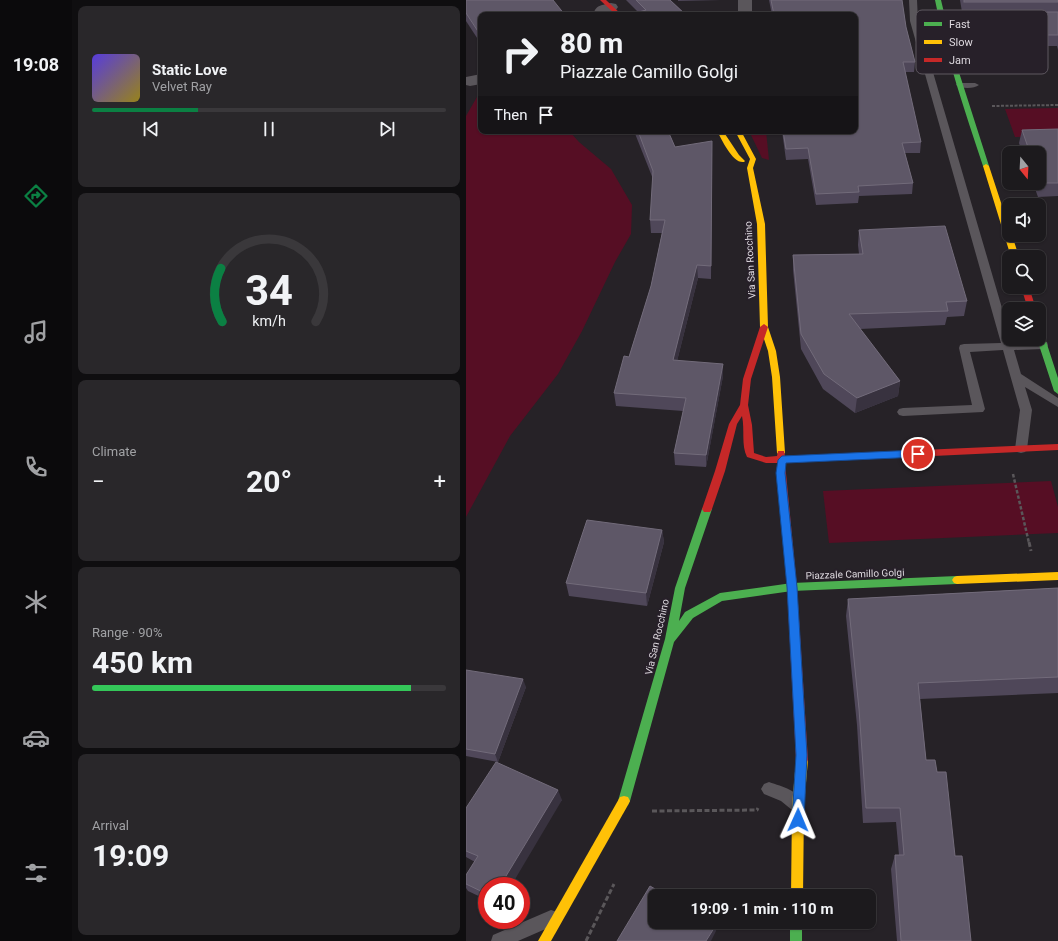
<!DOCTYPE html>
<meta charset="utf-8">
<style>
:root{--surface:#1c1a1d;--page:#29272a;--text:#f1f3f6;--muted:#a0a1a4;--line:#3a383b;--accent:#0b8043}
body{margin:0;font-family:Roboto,sans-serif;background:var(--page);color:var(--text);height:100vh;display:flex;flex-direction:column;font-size:15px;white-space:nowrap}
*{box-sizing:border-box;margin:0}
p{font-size:13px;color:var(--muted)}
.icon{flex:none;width:22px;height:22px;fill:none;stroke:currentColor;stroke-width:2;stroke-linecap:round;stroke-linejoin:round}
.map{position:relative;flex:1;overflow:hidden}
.sheet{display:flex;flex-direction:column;gap:6px;padding:6px;background:#0f0e10;width:394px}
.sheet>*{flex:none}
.top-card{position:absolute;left:12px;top:12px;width:380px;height:122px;border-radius:8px;box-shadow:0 1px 3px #0004,0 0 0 1px var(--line);background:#1c1a1d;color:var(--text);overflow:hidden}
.needle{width:26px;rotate:162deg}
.tools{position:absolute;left:536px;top:146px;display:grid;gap:8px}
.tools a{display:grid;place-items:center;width:44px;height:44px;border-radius:8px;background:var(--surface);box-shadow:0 1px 3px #0004,0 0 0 1px var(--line);font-size:20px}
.speed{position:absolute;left:12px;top:877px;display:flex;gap:8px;font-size:20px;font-weight:700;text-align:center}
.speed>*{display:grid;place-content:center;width:52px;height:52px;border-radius:50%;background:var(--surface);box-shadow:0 1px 3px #0004,0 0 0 1px var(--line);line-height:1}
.speed .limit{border:6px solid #d22;background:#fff;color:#111}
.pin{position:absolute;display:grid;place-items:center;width:34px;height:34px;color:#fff;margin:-17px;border:2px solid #fff;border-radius:50%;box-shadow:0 1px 4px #0007}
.me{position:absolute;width:44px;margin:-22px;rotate:1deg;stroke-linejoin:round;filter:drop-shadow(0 0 3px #0008)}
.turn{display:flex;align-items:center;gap:14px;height:84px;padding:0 16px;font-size:18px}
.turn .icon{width:52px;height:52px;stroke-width:2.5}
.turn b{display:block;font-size:28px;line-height:34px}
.then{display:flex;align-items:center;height:38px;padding:0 16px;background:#0003;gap:8px;font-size:15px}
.big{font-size:30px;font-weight:700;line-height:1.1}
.sheet .card{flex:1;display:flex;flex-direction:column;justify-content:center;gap:6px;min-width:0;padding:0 14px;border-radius:8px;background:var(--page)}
.sheet .dial{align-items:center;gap:0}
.dial svg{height:104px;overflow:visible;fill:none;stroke:var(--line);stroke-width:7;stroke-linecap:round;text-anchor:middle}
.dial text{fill:var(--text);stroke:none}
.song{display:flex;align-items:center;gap:12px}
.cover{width:48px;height:48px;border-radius:6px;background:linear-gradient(135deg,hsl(250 70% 55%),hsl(50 70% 35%))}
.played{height:4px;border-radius:2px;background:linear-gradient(90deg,var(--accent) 30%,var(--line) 30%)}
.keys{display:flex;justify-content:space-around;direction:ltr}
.heat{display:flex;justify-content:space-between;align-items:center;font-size:22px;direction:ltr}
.charge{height:6px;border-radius:3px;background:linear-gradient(90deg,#34c759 90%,var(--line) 0)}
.trip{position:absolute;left:182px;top:889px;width:228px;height:40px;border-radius:8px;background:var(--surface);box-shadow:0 1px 3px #0004,0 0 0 1px var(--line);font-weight:700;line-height:40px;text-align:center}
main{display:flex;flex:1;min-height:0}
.tab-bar{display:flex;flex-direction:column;width:72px;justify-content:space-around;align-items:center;background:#0b0a0c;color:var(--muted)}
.tab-bar .icon{width:28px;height:28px}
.tab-bar .selected{color:var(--accent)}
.tab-bar b{font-size:18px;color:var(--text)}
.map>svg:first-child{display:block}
.green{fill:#560e24}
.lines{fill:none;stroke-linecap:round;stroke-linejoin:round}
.path-far2{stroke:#5a575a;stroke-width:2;stroke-dasharray:3 1.5;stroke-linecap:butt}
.path-far1{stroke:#5a575a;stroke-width:2.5;stroke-dasharray:3.5 2;stroke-linecap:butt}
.path{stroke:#5a575a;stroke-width:3;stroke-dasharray:5 2.5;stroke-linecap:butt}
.lane{fill:#5a565b;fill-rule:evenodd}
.street{fill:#5a565b;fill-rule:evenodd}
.fast{fill:#4caf50;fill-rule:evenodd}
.slow{fill:#ffc107;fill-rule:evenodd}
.jam{fill:#c62828;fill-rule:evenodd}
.wall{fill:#4f4759}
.shaded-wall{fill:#38323f}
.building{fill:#5e5767;stroke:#726b7a}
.route{fill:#1a73e8;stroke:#114b97}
.labels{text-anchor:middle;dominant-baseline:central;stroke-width:4;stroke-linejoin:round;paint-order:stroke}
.street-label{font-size:10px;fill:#ded9df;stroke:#272029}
.key{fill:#272029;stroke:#5e5860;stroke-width:1}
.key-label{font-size:11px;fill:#ded9df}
</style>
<main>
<nav class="tab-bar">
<b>19:08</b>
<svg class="icon selected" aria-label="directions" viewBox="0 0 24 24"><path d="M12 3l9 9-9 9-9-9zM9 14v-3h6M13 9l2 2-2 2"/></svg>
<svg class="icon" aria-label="music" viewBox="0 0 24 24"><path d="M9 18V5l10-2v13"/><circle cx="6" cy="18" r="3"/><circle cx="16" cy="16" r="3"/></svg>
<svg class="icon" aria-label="phone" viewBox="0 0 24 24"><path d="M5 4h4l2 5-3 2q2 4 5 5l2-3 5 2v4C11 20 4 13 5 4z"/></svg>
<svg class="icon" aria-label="climate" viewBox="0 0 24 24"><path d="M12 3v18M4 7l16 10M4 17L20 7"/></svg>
<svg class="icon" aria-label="car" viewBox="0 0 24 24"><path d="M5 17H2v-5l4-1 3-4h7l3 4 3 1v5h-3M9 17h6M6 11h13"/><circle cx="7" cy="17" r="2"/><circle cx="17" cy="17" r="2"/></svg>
<svg class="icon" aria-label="filters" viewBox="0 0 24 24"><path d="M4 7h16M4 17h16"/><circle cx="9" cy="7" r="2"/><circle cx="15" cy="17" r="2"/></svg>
</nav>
<section class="sheet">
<div class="card">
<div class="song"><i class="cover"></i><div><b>Static Love</b><p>Velvet Ray</p></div></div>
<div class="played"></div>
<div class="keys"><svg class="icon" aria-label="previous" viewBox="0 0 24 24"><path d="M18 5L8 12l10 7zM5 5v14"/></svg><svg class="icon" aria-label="pause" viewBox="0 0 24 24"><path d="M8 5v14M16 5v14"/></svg><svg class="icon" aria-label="next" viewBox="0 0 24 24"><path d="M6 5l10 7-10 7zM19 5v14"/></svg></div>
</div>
<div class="card dial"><svg viewBox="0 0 100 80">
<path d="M14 69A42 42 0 1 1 86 69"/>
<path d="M14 69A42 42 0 0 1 13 28" stroke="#0b8043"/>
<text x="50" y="56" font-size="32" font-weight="700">34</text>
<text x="50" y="72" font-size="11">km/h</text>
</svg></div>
<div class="card"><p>Climate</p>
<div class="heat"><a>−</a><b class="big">20°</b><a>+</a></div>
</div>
<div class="card"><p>Range · 90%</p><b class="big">450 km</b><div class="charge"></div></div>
<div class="card"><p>Arrival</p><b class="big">19:09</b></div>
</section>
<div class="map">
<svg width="592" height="941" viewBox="0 0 592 941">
<rect width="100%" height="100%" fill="#262227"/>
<!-- green -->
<g class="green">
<polygon points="15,90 15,131 103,131 113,142 145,169 166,205 165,234 149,262 116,331 92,374 44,436 0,517 0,116"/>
<polygon points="592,108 592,136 549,137 539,109"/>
<polygon points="287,131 300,131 303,160 296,158 285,135"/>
<polygon points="585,481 592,507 592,533 363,543 357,491"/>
</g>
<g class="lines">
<!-- path-far2 -->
<polyline class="path-far2" points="526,106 592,105"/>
<!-- path-far1 -->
<polyline class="path-far1" points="547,474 563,543"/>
<!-- path -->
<g class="path">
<polyline points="563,542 565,551"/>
<polyline points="186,811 291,810 292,808"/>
<polyline points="120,941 148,884"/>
</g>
<!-- lane -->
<g class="lane">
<polygon points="443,0 451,0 452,21 543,332 543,339 545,339 546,342 577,341 581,342 582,345 581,348 577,349 548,350 555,374 592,398 592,407 559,387 566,410 561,449 559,452 555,453 551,452 549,449 554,410 537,350 504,352 519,409 517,412 437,416 433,415 431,412 433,409 437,408 506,405 493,348 494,345 498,344 535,343 444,21"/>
<path d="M 491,83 L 509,83 L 513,85 C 508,89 495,89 490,85 Z"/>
<path d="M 303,782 C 317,787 332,790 339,805 L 336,810 L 331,812 L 326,810 L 315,801 L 298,794 L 295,789 L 298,784 Z"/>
<polygon points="85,910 91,912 93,918 91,924 52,941 25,941 27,935"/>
</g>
<!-- street -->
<g class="street">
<rect x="272" y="0" width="14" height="15"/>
<path d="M 145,3 L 150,4 L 152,7 L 150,10 L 142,12 L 142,15 L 128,15 C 128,5 137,5 145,3 Z"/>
<polygon points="475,14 530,14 535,15 537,18 535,21 530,22 470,21 468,18 470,15"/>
<polygon points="15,74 15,84 4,86 0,85 0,77"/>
</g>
<!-- fast -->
<g class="fast">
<path d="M 469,0 L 475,0 L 490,63 L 523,166 L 522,167 L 518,167 L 517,166 C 499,111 480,57 469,0 Z"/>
<polygon points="573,329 577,332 592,378 592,394 588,391 571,339 573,339"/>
<polygon points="241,505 244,506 246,509 219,588 213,621 219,612 254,593 326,583 491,576 494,577 496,580 494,583 491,584 326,591 256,601 227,618 208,642 164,801 162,805 158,806 154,805 152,801 199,639 209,588 236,509 238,506"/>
<rect x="324" y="922" width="12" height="19"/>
</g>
<!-- slow -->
<g class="slow">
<path d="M 251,131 L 257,131 L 273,155 L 279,161 L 278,162 C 267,164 256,140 251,131 Z"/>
<polygon points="269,131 275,131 290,159 287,168 299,224 302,327 310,351 314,377 319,453 315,456 311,453 306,377 302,351 294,327 291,224 281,168 284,159"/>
<polygon points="520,164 523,166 543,227 543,235 546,235 553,257 545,257 517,166"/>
<polygon points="592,572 592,580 491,584 488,583 486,580 488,577 491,576"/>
<polygon points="336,755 340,756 342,760 338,806 337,896 325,896 326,806 330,760 332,756"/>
<polygon points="158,796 162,797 164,801 162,805 85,941 72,941 154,797"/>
</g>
<!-- jam -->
<g class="jam">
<polygon points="134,0 140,0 156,15 150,15"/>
<polygon points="555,287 563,287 570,309 562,309"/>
<path d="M 298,324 L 302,327 L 285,379 L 282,405 L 286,425 L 288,453 L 300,457 L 311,456 L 312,451 L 318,451 L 319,456 L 592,444 L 592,450 L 319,463 L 331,587 L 342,760 L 340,764 L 336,765 L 332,764 L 330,760 L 321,587 L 311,463 L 300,463 L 281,457 C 275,445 279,430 276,416 L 271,424 L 259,471 L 246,509 L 244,512 L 238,512 L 236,509 L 249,471 L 263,424 L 274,405 L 277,379 L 294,327 Z"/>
</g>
</g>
<!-- wall -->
<g class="wall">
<polygon points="0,0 15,15 15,44 0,21"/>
<polygon points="160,0 204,0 220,15 172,12"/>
<polygon points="212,0 255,0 212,1"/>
<polygon points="303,0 436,0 440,27 449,62 448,72 439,72 455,142 454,153 439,153 447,183 446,194 393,196 392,203 350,205 342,159 320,160 316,131 389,131 389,15 306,15"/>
<polygon points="494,0 592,0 592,50 591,46 547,46 545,54 497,54 491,30 493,19 499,19 500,12 496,12"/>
<polygon points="592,129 592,196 572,197 567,183 573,183 573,153 556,153 553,143 556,130"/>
<polygon points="168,131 202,131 209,147 246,153 245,279 232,278 211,361 257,376 240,467 209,465 208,453 217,411 150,406 148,393 163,357 185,286 196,233 185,233 184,220 187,179"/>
<polygon points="393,230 501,301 498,316 481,317 479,325 394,329 434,381 432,396 389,413 357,389 335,349 327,270 327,255 393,254 392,245"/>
<polygon points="196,530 198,542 181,606 103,596 100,583"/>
<polygon points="592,588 592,693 454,699 460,760 471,772 489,856 505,941 431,941 425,869 429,855 433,855 430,822 397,823 391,725 380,616 382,599"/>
<polygon points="0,670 60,687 32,762 0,756"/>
<polygon points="96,800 21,886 21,900 2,891 0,888 0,875 9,862 0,857 0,808"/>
</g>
<!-- shaded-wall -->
<g class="shaded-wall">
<polygon points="246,141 246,153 245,279 245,266"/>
<polygon points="231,265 232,278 208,373 207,360"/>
<polygon points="257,364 257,376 240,467 240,455"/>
<polygon points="434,381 432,396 389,413 391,398"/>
<polygon points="196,530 198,542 181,606 180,593"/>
<polygon points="57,679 60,687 32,762 29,754"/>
<polygon points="92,790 96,800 45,886 34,886"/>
<polygon points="250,925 250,931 245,941 240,941"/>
</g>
<!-- building -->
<g class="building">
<polygon points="0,0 87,0 99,15 15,15 15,36 0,13"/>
<polygon points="170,0 204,0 220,15 162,15 180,10"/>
<polygon points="305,0 436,0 440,27 449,62 437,62 455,142 436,143 447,183 392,186 393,192 350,194 342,148 320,149 317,131 389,131 389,15 308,15"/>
<rect x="498" y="0" width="94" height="2"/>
<polygon points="500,12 592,12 592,35 545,35 547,43 499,43 493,19 502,19"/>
<polygon points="592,129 592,183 576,183 573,177 573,153 564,153 556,130"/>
<polygon points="172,131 202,131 209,147 246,141 245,266 231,265 207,360 257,364 240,455 208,453 220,398 148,393 158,356 163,357 185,286 199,220 184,220 187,171"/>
<polygon points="479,226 501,301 480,302 482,311 383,314 434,381 391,398 358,374 335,334 327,255 397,254 393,230"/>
<polygon points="121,520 196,530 180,593 100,583"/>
<polygon points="592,588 592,677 452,683 460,760 469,760 471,772 480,772 489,856 496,856 505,941 435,941 429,855 438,855 434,808 400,808 393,709 382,599"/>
<polygon points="0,670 57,679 29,754 0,749"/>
<polygon points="30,762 92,790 34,886 21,886 21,894 0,884 0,875 12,856 0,851 0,808"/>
<polygon points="184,886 201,896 189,896 189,922 245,922 250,925 240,941 151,941"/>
</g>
<!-- route -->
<polygon class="route" points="452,450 456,454 452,457 320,463 319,473 331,587 341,755 338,820 336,825 332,826 328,825 326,820 330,755 321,587 310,473 312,460 316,456"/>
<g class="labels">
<!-- street labels -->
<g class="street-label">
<text transform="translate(284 260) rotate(-93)">Via San Rocchino</text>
<text transform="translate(389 574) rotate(-2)">Piazzale Camillo Golgi</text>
<text transform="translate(191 637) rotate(-77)">Via San Rocchino</text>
</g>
</g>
<!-- legend -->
<rect x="450" y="10" width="132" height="64" rx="6" class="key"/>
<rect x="458" y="22" width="18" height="4" fill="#4caf50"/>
<rect x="458" y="40" width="18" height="4" fill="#ffc107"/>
<rect x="458" y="58" width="18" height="4" fill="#c62828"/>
<g class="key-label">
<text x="483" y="28">Fast</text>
<text x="483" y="46">Slow</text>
<text x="483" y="64">Jam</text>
</g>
</svg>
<div class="tools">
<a><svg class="needle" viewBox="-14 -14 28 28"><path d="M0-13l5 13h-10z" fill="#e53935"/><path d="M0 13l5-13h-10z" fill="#a0a1a4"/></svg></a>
<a><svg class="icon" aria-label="sound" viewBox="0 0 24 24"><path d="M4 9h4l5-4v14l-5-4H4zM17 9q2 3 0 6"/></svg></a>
<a><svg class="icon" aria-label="search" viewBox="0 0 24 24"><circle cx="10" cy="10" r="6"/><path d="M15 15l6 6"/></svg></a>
<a><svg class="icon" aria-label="layers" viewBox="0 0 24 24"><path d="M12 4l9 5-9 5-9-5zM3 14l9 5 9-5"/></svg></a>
</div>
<div class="speed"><div class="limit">40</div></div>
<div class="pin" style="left:452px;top:454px;background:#d93025"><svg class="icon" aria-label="arrive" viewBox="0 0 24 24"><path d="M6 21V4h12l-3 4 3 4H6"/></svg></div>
<svg class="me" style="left:332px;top:820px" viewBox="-20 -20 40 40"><path d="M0-17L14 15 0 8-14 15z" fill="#1a73e8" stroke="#fff" stroke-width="4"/></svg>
<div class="trip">19:09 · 1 min · 110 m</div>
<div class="top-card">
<div class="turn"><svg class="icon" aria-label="right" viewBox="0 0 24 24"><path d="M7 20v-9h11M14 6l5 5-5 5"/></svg><div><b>80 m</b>Piazzale Camillo Golgi</div></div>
<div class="then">Then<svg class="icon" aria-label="arrive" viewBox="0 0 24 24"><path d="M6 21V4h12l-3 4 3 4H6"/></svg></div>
</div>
</div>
</main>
